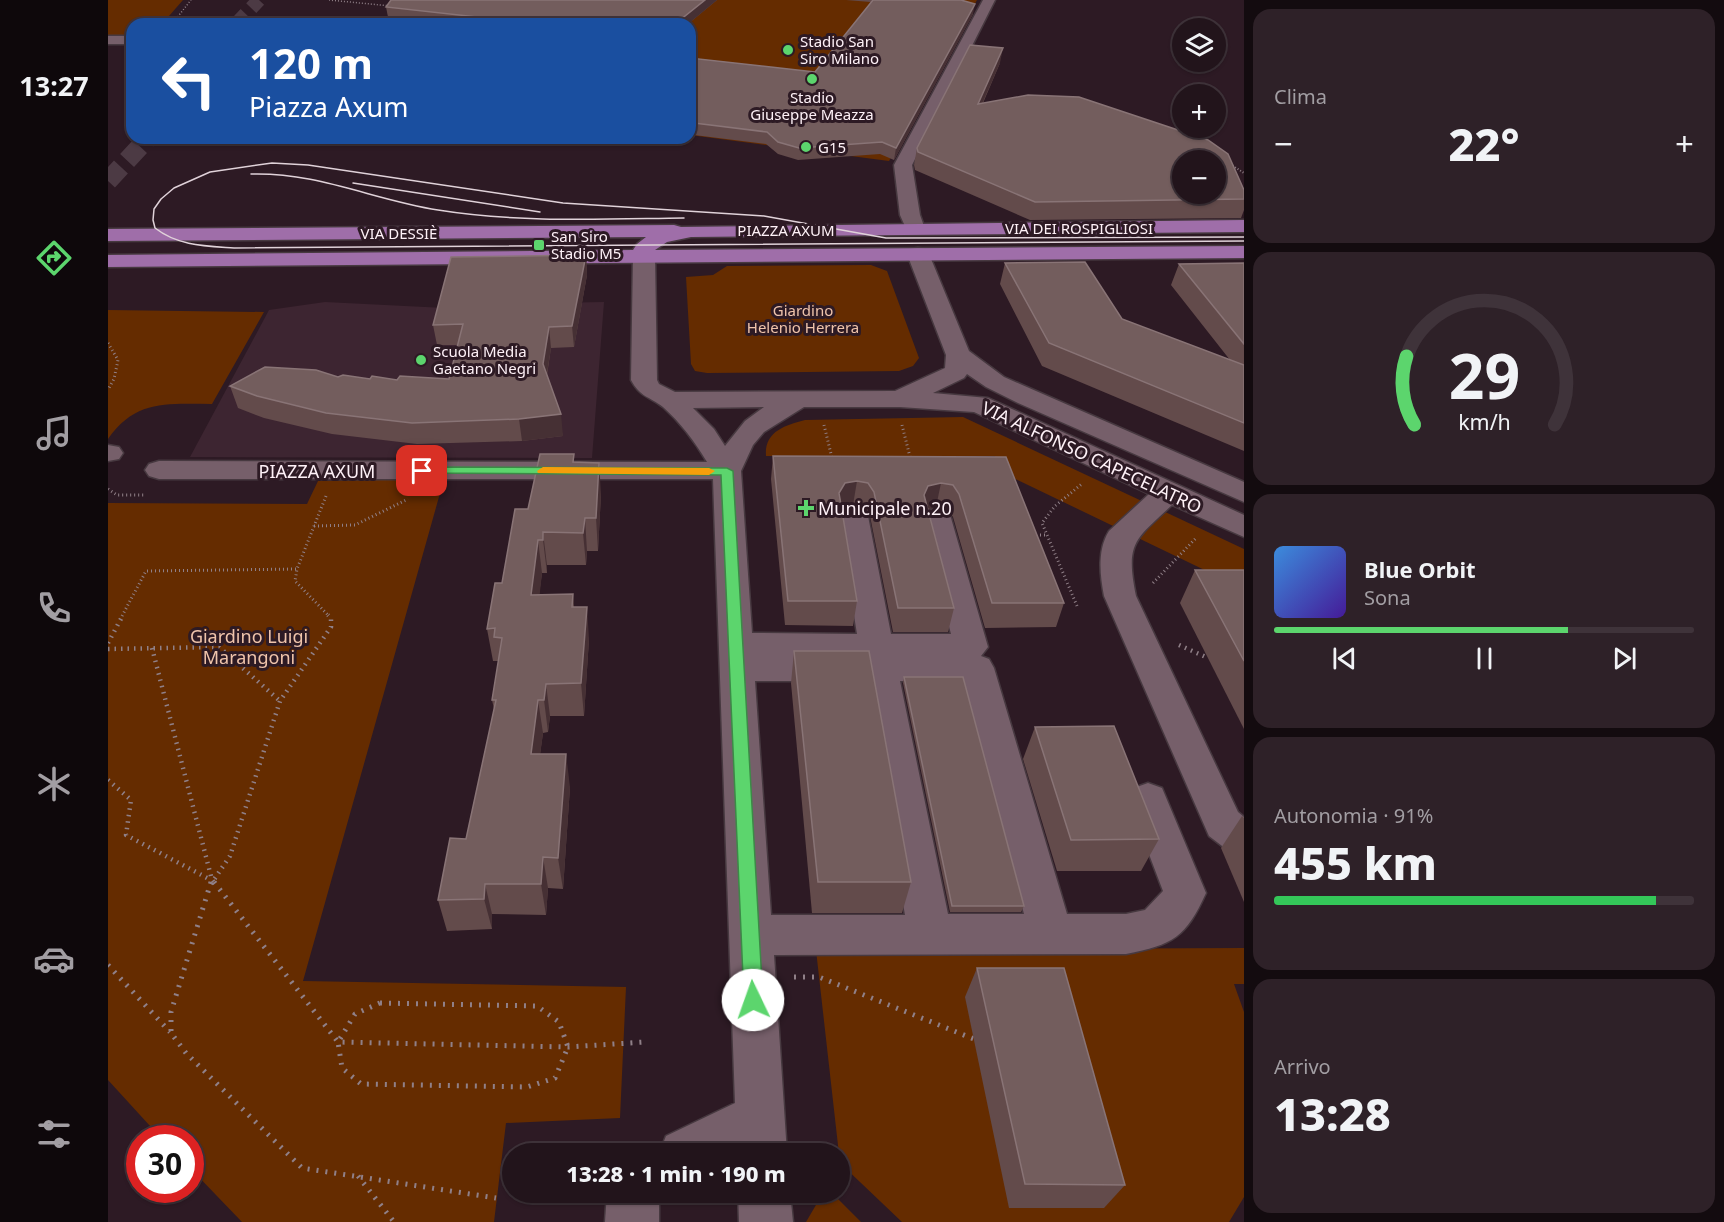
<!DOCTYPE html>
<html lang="it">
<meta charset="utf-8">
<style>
:root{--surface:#22141b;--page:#2e2128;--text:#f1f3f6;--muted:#a29ea3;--line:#3f333a;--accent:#5cd56d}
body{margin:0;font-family:"Noto Sans",sans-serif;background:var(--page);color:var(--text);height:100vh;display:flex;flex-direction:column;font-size:22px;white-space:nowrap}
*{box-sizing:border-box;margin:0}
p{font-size:20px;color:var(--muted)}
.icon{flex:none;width:33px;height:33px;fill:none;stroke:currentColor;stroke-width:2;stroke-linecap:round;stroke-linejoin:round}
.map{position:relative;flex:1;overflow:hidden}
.sheet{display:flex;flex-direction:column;gap:9px;padding:9px;background:#130b0f;width:480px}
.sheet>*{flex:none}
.top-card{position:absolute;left:18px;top:18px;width:570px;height:126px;border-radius:18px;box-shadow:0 2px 4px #0004,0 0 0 2px var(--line);background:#1a4fa0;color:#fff;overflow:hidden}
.fabs{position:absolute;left:1064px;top:18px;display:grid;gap:12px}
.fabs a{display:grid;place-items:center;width:54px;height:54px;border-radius:50%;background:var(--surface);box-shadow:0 2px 4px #0004,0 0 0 2px var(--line);font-size:30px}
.speed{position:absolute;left:18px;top:1125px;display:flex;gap:12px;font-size:30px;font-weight:700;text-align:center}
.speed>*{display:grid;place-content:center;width:78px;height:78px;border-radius:50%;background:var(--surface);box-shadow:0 2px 4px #0004,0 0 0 2px var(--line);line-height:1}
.speed .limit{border:9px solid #d22;background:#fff;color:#111}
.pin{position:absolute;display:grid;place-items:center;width:51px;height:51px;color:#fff;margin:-26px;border-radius:12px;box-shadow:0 3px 9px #0006}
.me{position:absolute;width:66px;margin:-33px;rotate:357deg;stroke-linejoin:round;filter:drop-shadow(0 0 4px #0008)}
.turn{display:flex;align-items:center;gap:21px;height:126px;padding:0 24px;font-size:27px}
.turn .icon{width:78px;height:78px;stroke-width:2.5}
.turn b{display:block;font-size:42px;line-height:51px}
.big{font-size:45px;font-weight:800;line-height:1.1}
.sheet .card{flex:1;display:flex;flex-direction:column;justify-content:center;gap:9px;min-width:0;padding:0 21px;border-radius:18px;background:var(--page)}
.sheet .dial{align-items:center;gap:0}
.dial svg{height:156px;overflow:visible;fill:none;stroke:var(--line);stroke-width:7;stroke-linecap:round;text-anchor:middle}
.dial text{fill:var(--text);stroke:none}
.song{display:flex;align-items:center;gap:18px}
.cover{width:72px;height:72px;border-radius:9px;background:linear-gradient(135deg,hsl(210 70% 55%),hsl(260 70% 35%))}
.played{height:6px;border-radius:3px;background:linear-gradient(90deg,var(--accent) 70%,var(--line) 70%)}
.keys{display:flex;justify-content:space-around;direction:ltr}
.heat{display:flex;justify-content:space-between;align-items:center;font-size:33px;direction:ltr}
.charge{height:9px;border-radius:4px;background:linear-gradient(90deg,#34c759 91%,var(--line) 0)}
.trip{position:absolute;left:394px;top:1143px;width:348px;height:60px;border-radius:30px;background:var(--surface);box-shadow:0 2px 4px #0004,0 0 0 2px var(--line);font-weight:800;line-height:60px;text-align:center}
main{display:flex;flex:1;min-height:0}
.tabs{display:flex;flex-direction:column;width:108px;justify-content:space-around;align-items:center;background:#0e080b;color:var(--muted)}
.tabs .icon{width:42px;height:42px}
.tabs .on{color:var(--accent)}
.tabs b{font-size:27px;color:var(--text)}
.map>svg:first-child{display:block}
.built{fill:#3d2531}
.green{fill:#652c00}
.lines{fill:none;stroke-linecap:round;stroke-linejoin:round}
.major-tunnel-far1{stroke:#4c3a44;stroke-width:14;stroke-dasharray:14 8;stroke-linecap:butt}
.major-tunnel{stroke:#4c3a44;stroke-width:19;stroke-dasharray:19 9;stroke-linecap:butt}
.minor-casing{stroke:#473940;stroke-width:3}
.major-casing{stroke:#473940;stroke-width:3}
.path-far4{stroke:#908088;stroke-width:1.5;stroke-dasharray:1 2;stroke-linecap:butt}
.path-far3{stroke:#908088;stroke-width:2;stroke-dasharray:1 2;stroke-linecap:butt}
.path-far2{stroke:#908088;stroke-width:3;stroke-dasharray:1 3;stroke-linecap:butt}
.path-far1{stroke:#908088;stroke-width:4.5;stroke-dasharray:1.5 5;stroke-linecap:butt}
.path{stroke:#908088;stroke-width:5;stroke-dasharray:2 7;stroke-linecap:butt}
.minor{fill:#765f6a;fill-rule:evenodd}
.major{fill:#9f6ea9;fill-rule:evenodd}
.tram{stroke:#e0d2d9;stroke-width:1.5}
.wall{fill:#634b4b}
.shaded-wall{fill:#463034}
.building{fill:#735d5d;stroke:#897476;stroke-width:1.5;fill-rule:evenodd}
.route{fill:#5cd56d;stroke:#3c8a47;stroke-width:1.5}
.slow{fill:#f59e0b}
.poi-dot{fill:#5cd56d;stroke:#2d1a24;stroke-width:2}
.labels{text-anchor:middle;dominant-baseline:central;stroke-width:6;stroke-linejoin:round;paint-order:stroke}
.far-poi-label{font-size:15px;fill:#fef1f7;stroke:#2d1a24;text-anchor:start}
.far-street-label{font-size:15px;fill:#fef1f7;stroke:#2d1a24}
.far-park-label{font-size:15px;fill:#f0c4ab;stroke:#2d1a24}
.street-label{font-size:18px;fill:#fef1f7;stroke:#2d1a24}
.poi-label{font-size:18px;fill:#fef1f7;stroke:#2d1a24;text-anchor:start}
.park-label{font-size:18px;fill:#f0c4ab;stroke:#2d1a24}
</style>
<main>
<nav class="tabs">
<b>13:27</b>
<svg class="icon on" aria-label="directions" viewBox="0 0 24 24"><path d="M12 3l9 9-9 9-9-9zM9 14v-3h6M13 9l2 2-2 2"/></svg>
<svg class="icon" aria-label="music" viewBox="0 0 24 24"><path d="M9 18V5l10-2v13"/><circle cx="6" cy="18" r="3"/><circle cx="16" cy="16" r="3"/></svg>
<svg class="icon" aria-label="phone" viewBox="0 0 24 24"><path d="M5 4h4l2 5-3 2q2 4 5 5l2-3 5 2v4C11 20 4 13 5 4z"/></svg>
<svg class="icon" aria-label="climate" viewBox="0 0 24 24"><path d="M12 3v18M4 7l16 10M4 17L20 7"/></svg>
<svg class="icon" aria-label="car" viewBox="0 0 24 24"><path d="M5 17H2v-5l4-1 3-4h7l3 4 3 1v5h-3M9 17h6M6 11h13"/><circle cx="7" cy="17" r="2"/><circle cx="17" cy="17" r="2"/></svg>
<svg class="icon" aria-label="filters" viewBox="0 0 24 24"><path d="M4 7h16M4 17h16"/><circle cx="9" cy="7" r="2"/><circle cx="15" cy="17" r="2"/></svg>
</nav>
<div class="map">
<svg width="1136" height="1222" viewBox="0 0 1136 1222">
<rect width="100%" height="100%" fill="#2d1a24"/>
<!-- built -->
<polygon class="built" points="217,302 337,308 338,305 496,302 484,458 82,457 161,310"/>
<!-- green -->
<g class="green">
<polygon points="0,0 75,0 54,24 24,24 24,35 0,35"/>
<polygon points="467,0 869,0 781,161 582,135 582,24 430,24"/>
<polygon points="763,265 779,271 811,358 805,366 791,371 599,373 587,371 583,364 578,277 605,275 619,266"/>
<path d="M 0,310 L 156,312 L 104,404 C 60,404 28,399 0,439 Z"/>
<path d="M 855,417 L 1136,549 L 1136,589 L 893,472 L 887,456 L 658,456 C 656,432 677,425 697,420 Z"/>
<polygon points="336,479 195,981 518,987 512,1118 398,1123 386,1222 134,1222 83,1169 82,1138 53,1138 0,1080 0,503 199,504 210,481"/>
<polygon points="1136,948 1136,984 1126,984 1136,1012 1136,1197 1121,1222 794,1222 732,1163 708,950"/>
<polygon points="715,1193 724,1193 753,1222 698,1222"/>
</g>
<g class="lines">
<!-- major-tunnel-far1 -->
<polyline class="major-tunnel-far1" points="128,24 151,0"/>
<!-- major-tunnel -->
<polyline class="major-tunnel" points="0,181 40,138"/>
<defs>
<g id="minor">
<polygon points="875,0 887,0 804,165 812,215 817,229 814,233 800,233 792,215 786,165"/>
<rect x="0" y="36" width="24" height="8"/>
<path d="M 810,248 L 818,249 L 821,254 L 861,351 L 896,377 L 1136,482 L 1136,502 L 910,403 L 878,387 L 859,374 L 856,378 L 825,393 L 880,398 L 1136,515 L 1136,537 L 1064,505 C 1027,540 1017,542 1028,596 L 1130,812 L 1136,817 L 1136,857 L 1122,852 L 1101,836 L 996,596 C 992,575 989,550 1001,531 L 1041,494 L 866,412 L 792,407 L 696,407 L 656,432 L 645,445 L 633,471 L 644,633 L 749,634 L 730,516 L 734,509 L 745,507 L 756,509 L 760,516 L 783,634 L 843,634 L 813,518 L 817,511 L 828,509 L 839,511 L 843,518 L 880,647 L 873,656 L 881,659 L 886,668 L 959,914 L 1018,914 L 1037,910 L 1055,891 L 1020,799 L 1026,788 L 1040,783 L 1054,788 L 1098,893 C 1078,937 1065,945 1018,954 L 666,955 L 679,1154 L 551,1154 L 558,1136 L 627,1103 L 605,479 L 51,479 L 41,476 L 37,470 L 41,464 L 51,461 L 599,462 C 587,442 573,423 555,407 C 541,396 533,398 523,380 L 525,256 L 528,251 L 536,250 L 544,251 L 547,256 L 549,380 L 551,384 L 567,392 L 787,391 L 837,368 L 838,355 L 799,254 L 802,249 ZM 656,407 L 637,421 L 617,446 L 606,429 L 585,408 ZM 738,658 L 762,658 L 755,668 L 797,915 L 663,915 L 647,681 L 729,681 L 741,677 L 746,668 ZM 792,681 L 855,681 L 916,914 L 840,914 Z"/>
<polygon points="0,445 11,447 15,453 11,459 0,461"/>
<polygon points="499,1192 551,1192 551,1222 497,1222"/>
<polygon points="630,1192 682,1192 685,1222 631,1222"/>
</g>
<polygon id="major" points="1136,220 1136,232 583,237 559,242 547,250 1136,246 1136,258 0,267 0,255 525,250 529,244 538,237 0,241 0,229 566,225 573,227"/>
</defs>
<!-- minor casing -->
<use href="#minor" class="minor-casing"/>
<!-- major casing -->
<use href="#major" class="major-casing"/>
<!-- path-far4 -->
<g class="path-far4">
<polyline points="221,0 283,6"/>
<polyline points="64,24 83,0"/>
</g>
<!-- path-far3 -->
<polyline class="path-far3" points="1122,164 1136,173"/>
<!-- path-far2 -->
<g class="path-far2">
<polyline points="0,343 10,360 6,379 0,390"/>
<polyline points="716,425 724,458"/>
<polyline points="794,425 803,461"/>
<polyline points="0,489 9,495 37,495"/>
<polyline points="218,496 189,569 187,581 221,616"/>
<polyline points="206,526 247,525 300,499"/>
<polyline points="924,535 938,535"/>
<polyline points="1045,583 1089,537"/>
<polyline points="969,606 934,523 947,506 975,483"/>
<polyline points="14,616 38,571 189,569"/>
</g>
<!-- path-far1 -->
<g class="path-far1">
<polyline points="0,643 15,615"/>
<polyline points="1071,645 1100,658"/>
<polyline points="44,648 104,880 107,884"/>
<polyline points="0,649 111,647 172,701"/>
<polyline points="0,780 23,800 18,835 103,880"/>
<polyline points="103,884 122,856 172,701 223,627 223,618 220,615"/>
</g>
<!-- path -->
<g class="path">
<polyline points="103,882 63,1012 63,1033 78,1053 194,1168 388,1198"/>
<polyline points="106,882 230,1042 460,1047 537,1042"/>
<polyline points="0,965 62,1032"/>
<polyline points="686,977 711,977 866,1039"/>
<polygon points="272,1003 429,1006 451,1022 460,1047 447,1078 419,1087 253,1084 234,1068 230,1042 247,1014"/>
<polyline points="250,1176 286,1222"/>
</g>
<!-- minor -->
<use href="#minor" class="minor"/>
<!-- major -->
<use href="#major" class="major"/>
<!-- tram -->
<g class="tram">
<path d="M 143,174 C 209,172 266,200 330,210 C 411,223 494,219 576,218"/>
<polyline points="245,183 432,212"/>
<path d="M 1136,237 L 778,238 L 656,216 L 455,203 L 200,165 L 164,163 L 102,172 L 66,188 L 53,199 L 46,209 L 45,220 L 47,228 C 70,246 98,246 126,248 L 1136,241"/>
</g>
</g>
<!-- wall -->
<g class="wall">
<polygon points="609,0 580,24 343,24 280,17 278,7"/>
<polygon points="738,0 853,0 865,14 786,160 772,154 690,160 670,154 658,144 586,135 582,136 582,58 707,72 763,2"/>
<polygon points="892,63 875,103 1136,190 1136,210 1133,218 922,220 807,170 806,165 809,148"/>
<polygon points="534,138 575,138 569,140 547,141"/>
<polygon points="478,255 479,275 466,347 443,348 439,375 455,436 414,441 309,444 224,434 156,418 130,408 122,386 230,377 262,379 289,380 341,379 350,345 329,345 325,325"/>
<polygon points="897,263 1014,319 1122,360 1063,285 1071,264 1136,263 1136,451 934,366 892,284"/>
<polygon points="466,454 466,462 493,494 490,551 479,551 478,565 439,565 439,573 434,573 431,595 465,594 466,607 481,639 476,716 442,716 440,732 435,733 432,754 462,787 455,889 440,888 438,915 384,914 384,929 339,931 330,900 358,839 386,709 384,700 390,663 390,661 385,661 379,629 394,583 420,509"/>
<polygon points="665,456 898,457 956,603 948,627 877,628 845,517 839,509 828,507 820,509 846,608 840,632 785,632 762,516 756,507 745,505 733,507 749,601 745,626 677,625 663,479"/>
<polygon points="1087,570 1136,570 1136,729 1072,603"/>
<polygon points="686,651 803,882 794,913 704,913 683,683"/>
<polygon points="796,677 916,906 913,912 842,912 795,683"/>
<polygon points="927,727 1051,839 1033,871 949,871 915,759"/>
<polygon points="1134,816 1136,818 1136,902 1113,848"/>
<polygon points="869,968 1017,1185 996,1208 901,1208 857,997"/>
</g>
<!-- shaded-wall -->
<g class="shaded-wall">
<polygon points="597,0 609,0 580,24 567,24"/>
<polygon points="867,4 865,14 786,160 788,148"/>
<polygon points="895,48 892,63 867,120 870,104"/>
<polygon points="586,123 586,135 582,136 582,124"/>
<polygon points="478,255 479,275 466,347 464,326"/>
<polygon points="441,327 443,348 437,385 435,364"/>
<polygon points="453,414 455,436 414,441 411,419"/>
<polygon points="491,463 493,494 490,551 488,518"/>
<polygon points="749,481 745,505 734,507 731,493 737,483"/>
<polygon points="833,483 828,507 815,510 816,495 820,486"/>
<polygon points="477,518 479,551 478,565 475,533"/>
<polygon points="435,532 439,565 439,573 435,540"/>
<polygon points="430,540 434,573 428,628 423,595"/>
<polygon points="479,607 481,639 476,716 473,683"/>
<polygon points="438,684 442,716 440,732 436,700"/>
<polygon points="430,700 435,733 428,786 423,754"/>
<polygon points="458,754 462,787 455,889 450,858"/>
<polygon points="435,857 440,888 438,915 433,884"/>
<polygon points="377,884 384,914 384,929 376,899"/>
</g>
<!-- building -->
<g class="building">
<polygon points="283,0 597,0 567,24 368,24 378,18 278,7"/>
<polygon points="765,0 853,0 867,4 788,148 774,142 691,148 670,142 659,132 586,123 582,124 582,58 707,72"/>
<path d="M 862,45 L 895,48 L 870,104 L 920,95 L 971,97 L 1100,140 L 1120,154 L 1136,190 L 1136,199 L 927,202 L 810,152 L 809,148 ZM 1074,160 L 1107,160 L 1107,194 L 1074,194 Z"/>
<polygon points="478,255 464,326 441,327 435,364 453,414 411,419 304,423 218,413 149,396 122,386 157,367 208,370 230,377 235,375 262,379 264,376 289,380 292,376 341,379 355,324 325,325 343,257"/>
<polygon points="977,262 1014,319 1136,365 1136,423 941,343 897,263"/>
<polygon points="1136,263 1136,344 1071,264"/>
<polygon points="432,454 466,454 465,462 491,463 488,518 477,518 475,533 435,532 435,540 430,540 423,595 465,594 464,607 479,607 473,683 438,684 436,700 430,700 423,754 458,754 450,858 435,857 433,884 377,884 376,899 330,900 342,838 358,839 388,700 384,700 394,638 386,637 387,628 379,629 387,583 394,583 407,509 420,509"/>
<polygon points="665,456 898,457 956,603 884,603 851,494 845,485 833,483 820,486 816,495 846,608 790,608 766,492 760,483 749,481 737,483 731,493 749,601 680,601"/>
<polygon points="1087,570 1136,570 1136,661"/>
<polygon points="686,651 761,651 803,882 710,882"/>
<polygon points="796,677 855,677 916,906 844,906"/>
<polygon points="1006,726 1051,839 963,840 927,727"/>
<polygon points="869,968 956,968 1017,1185 917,1184"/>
</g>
<!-- route -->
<polygon class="route" points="314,467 619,468 625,471 655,1000 652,1006 645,1009 639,1006 636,1000 613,475 310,473 310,468"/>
<!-- slow -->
<polygon class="slow" points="435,467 601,468 607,471 601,475 430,473 429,471"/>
<!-- markers -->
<g class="poi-dot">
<circle cx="680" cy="50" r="6"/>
<circle cx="704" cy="79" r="6"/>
<circle cx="698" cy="147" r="6"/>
<rect x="425" y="239" width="12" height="12" rx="3"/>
<circle cx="313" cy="360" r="6"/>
<path d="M695 499h6v6h6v6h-6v6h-6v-6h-6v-6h6z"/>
</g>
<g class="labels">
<!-- far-poi labels -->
<g class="far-poi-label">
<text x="692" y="41">Stadio San<tspan x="692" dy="17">Siro Milano</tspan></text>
<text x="704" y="97" text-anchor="middle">Stadio<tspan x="704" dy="17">Giuseppe Meazza</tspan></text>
<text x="710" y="147">G15</text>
<text x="443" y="236">San Siro<tspan x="443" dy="17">Stadio M5</tspan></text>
<text x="325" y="351">Scuola Media<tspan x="325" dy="17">Gaetano Negri</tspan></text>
</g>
<!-- far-street labels -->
<g class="far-street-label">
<text x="971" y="228">VIA DEI ROSPIGLIOSI</text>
<text x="678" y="230">PIAZZA AXUM</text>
<text x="291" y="233">VIA DESSIÈ</text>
</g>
<!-- far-park labels -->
<g class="far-park-label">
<text x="695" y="310">Giardino<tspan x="695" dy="17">Helenio Herrera</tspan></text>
</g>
<!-- street labels -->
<g class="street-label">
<text transform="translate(984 457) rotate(25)">VIA ALFONSO CAPECELATRO</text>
<text x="209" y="471">PIAZZA AXUM</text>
</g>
<!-- poi labels -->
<g class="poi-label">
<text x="710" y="508">Municipale n.20</text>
</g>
<!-- park labels -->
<g class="park-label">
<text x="141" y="636">Giardino Luigi<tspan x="141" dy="21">Marangoni</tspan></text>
</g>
</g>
</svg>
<div class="fabs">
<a><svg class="icon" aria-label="layers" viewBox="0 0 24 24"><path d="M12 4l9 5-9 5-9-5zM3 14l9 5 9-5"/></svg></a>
<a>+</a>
<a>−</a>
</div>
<div class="speed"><div class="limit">30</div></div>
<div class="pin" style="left:314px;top:471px;background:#d93025"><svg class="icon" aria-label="arrive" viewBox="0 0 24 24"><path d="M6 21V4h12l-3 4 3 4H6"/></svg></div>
<svg class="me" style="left:645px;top:1000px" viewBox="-20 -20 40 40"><circle r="19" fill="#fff"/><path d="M0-13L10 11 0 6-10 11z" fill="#5cd56d"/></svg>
<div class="trip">13:28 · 1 min · 190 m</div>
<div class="top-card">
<div class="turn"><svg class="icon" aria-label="left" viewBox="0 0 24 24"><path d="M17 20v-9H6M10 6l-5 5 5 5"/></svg><div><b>120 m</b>Piazza Axum</div></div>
</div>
</div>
<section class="sheet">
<div class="card"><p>Clima</p>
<div class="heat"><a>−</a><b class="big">22°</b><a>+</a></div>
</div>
<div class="card dial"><svg viewBox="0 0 100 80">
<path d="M14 69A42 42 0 1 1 86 69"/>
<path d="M14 69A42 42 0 0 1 10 34" stroke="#5cd56d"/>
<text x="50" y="56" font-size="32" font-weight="700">29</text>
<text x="50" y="72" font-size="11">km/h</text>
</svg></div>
<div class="card">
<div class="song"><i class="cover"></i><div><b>Blue Orbit</b><p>Sona</p></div></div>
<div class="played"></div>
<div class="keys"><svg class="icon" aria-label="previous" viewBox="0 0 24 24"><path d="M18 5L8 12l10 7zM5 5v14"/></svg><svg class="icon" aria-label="pause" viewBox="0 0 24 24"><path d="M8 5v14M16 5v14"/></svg><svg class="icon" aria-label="next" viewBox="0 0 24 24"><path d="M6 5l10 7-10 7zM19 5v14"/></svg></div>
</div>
<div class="card"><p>Autonomia · 91%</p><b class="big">455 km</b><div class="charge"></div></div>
<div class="card"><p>Arrivo</p><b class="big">13:28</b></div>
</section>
</main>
